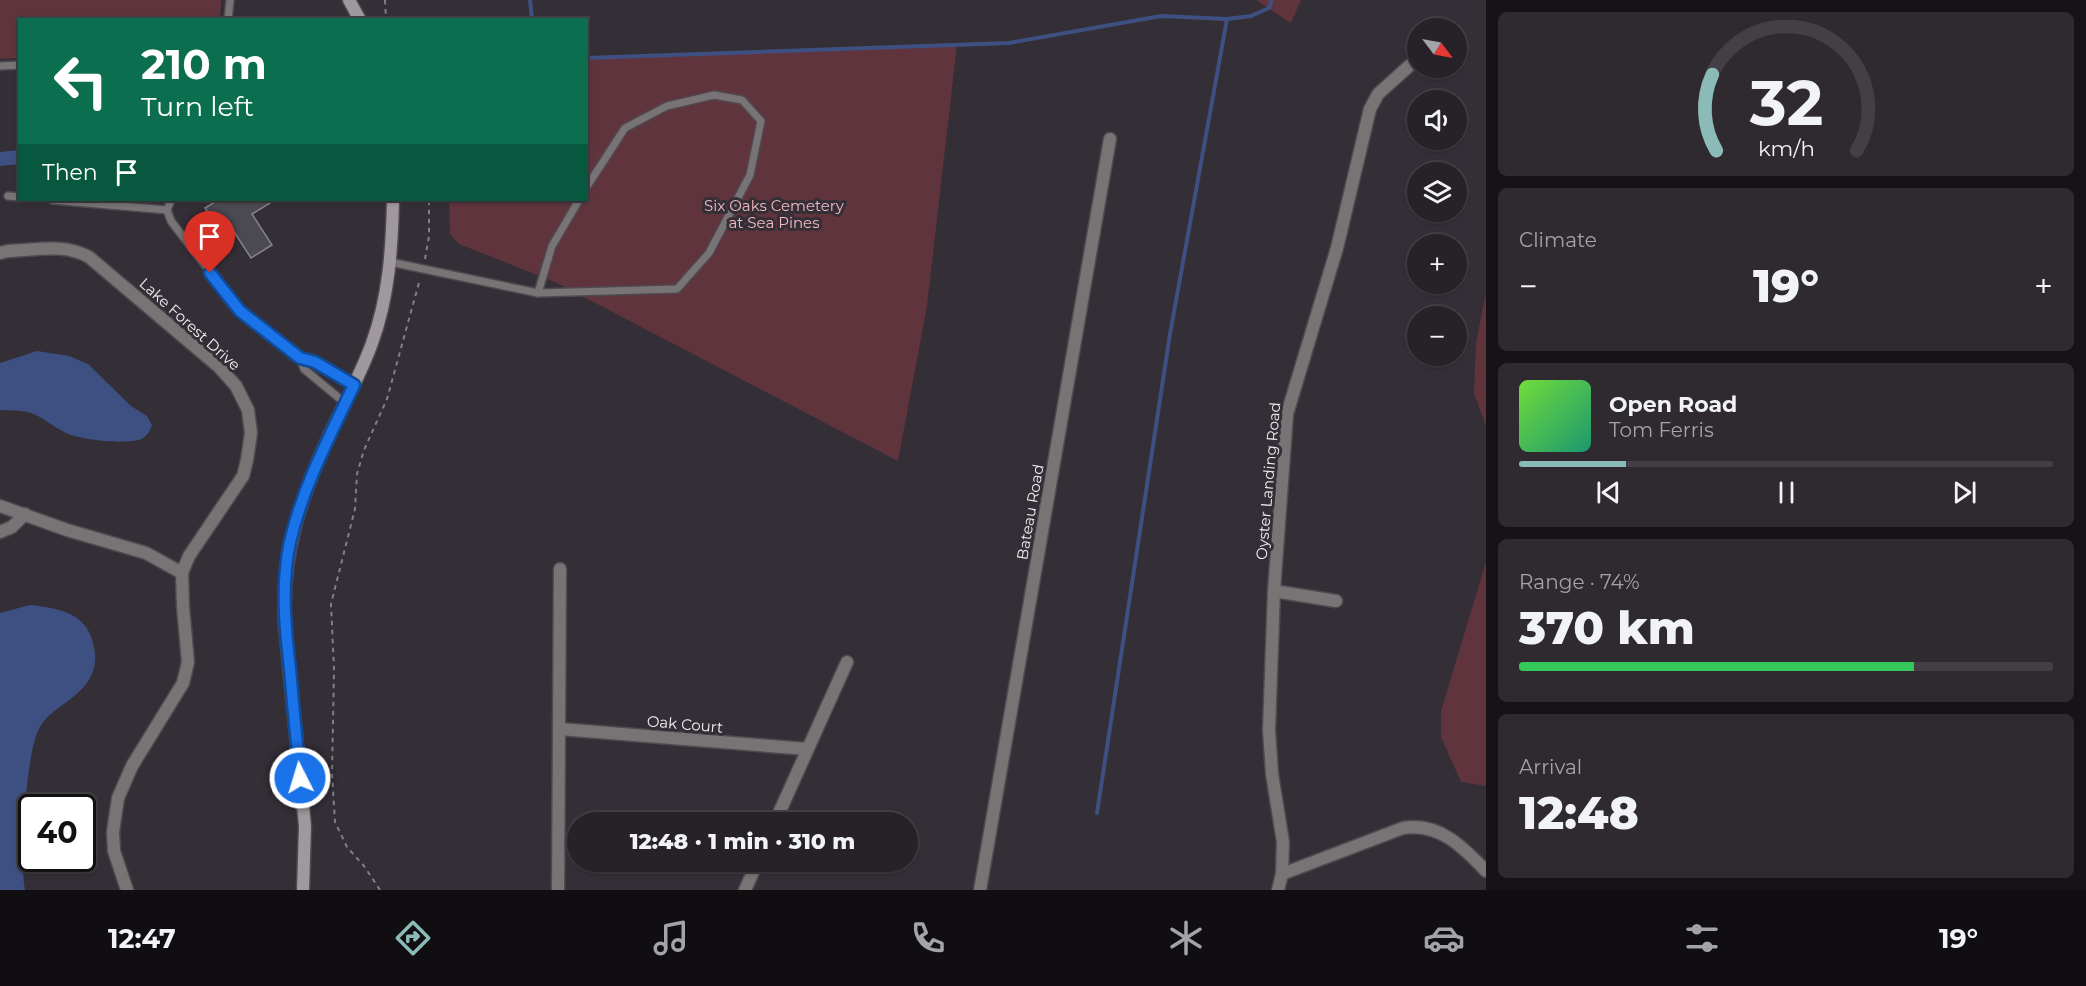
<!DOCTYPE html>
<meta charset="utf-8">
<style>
:root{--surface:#272228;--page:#2f2a30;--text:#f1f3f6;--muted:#a4a4a8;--line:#433f45;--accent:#8bbbb9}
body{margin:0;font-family:Montserrat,sans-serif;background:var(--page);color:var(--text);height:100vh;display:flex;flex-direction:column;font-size:22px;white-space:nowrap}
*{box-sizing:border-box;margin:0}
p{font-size:20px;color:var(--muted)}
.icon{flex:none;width:33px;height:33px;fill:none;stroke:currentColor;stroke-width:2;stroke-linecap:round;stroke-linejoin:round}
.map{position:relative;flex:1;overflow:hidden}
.sheet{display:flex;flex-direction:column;gap:12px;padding:12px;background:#151316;width:600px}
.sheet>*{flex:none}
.top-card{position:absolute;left:18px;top:18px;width:570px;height:183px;border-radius:0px;box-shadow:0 2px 4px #0004,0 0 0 2px var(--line);background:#0b6e4f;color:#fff;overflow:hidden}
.needle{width:39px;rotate:122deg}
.fabs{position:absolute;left:1407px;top:18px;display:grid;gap:12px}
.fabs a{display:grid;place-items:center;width:60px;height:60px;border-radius:50%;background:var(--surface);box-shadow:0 2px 4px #0004,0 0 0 2px var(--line);font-size:30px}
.speed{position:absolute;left:18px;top:794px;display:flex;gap:12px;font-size:30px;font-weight:700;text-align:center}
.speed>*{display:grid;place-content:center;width:78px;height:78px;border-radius:50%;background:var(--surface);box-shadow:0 2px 4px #0004,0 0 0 2px var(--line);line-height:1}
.speed .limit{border:3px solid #111;border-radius:9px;background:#fff;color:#111}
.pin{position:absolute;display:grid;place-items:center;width:51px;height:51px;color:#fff;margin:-62px -26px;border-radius:50% 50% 50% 0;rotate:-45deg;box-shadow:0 0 6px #0007}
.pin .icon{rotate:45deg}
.me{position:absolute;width:66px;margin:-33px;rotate:355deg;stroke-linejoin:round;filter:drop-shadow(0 0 4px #0008)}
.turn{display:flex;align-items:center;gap:21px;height:126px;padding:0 24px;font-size:27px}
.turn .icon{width:78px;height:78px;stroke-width:2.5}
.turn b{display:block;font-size:42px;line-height:51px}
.then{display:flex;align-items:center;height:57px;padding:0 24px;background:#0003;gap:12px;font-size:22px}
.big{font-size:45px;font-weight:800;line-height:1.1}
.sheet .card{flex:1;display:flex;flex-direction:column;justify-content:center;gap:9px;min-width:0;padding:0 21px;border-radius:9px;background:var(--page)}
.sheet .dial{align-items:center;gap:0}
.dial svg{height:156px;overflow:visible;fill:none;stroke:var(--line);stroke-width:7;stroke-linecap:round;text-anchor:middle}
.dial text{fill:var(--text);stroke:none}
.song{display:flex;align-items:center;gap:18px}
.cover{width:72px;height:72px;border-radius:9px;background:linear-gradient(135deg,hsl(100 70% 55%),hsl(160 70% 35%))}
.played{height:6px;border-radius:3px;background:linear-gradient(90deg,var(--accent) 20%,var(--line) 20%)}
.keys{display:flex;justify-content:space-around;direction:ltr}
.heat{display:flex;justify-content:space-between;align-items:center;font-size:33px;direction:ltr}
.charge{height:9px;border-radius:4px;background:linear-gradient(90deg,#34c759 74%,var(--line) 0)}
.trip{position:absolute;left:567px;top:812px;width:351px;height:60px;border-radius:30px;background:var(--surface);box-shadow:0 2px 4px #0004,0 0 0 2px var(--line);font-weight:800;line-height:60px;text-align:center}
.menu{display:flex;height:96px;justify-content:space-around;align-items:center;background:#100e10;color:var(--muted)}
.menu .icon{width:42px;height:42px}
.menu .current{color:var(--accent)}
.menu b{font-size:27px;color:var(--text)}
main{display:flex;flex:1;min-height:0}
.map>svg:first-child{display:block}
.green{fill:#60343c}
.water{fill:#3e4f81}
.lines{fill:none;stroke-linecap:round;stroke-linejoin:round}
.stream{stroke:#3e4f81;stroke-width:4}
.canal{stroke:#3e4f81;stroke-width:14}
.building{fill:#4b4a52;stroke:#85848d;stroke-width:1.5}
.lane-casing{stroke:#4f4950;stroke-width:10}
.street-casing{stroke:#4f4950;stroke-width:15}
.secondary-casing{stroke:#4f4950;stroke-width:15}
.path{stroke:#847f86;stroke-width:2;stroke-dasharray:4.5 4.5;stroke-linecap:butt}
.lane{stroke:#787375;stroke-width:7}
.street{stroke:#787375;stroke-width:12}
.secondary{stroke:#9f989c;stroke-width:12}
.route-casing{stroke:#114b97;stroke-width:15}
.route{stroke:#1a73e8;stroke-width:10}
.labels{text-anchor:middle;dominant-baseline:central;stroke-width:6;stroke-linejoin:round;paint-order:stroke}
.park-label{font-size:15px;fill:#f4b9c2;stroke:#342e36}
.street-label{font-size:15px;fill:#f2eef3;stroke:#342e36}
</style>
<main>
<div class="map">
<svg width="1486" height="890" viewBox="0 0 1486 890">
<rect width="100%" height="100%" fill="#342e36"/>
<!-- green -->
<g class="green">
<polygon points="0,0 221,0 220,19 20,20 19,58 0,59"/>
<polygon points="1256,0 1301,0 1291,23"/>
<polygon points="957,45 927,306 898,461 555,282 459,244 450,234 449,200 586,200 587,58"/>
<polygon points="1486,293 1486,426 1474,393 1476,343"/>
<polygon points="1486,562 1486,786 1461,782 1441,737 1441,711"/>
</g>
<!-- water -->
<g class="water">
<path d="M 37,351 L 69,356 L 88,364 L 131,406 L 147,416 L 152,425 C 150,431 147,437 141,439 C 126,445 78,440 64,432 C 50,425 44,417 28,412 C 19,410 9,411 0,410 L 0,363 Z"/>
<path d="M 30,605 C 64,609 91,614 95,654 C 96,664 93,675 86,684 C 72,703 48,709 38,731 C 26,756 19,862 25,890 L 0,890 L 0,613 Z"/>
</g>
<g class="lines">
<!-- stream -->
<g class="stream">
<polyline points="530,0 532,20"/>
<polyline points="586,58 1009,43 1161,16 1227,19 1251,16 1269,8 1272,0"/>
<polyline points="1097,813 1170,334 1227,19"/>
</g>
<!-- canal -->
<polyline class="canal" points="0,159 20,157"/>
</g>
<!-- building -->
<polygon class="building" points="218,200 275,200 252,214 272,245 251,258 231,227 221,234 205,208"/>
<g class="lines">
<defs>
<g id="lane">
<polyline points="228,20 230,0"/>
<polyline points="0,66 20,65"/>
<polyline points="8,196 20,197"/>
<polyline points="52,200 167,210"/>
<polyline points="171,200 167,210 171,221 240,311 300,358 315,362 354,385"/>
<polyline points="390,262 538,293 677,289 709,253 750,175 761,121 742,100 714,95 667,106 625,128 586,188"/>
<polyline points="538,293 552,246 579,200"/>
<polyline points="300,358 304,369 345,403"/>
</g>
<g id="street">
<path d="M 0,253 L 8,251 C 36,250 64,243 89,257 L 219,367 L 236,386 L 248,410 L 251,433 L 247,460 L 243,476 L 189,556 L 182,573 L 183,607 L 188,662 L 183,683 L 132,766 L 118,798 L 113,832 L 114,851 L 127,890"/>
<polyline points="0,506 67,530 146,553 182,573"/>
<polyline points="0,532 12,527 25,514"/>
<polyline points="1274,591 1336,601"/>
<polyline points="560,729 807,749"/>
<polyline points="775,822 847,662"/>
<path d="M 1282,874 L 1403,828 C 1439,822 1463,847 1486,871"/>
<polyline points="558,890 560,569"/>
<polyline points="745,890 758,861"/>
<polyline points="980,890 1110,139"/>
<polyline points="1278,890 1282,874 1283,842 1272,774 1269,730 1274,591 1287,414 1337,248 1370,109 1378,94 1418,58"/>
</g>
<g id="secondary">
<polyline points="349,0 360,20"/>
<path d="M 303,890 L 305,826 L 285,626 C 281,555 300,498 330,434 C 344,404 361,374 372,343 C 389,297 392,248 393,200"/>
</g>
</defs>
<!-- lane casing -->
<use href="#lane" class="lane-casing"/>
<!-- street casing -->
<use href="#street" class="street-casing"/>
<!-- secondary casing -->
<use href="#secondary" class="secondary-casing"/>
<!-- path -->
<g class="path">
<polyline points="385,0 386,20"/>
<polyline points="425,259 429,236 429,200"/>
<polyline points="380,890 364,866 347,847 335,822 332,774 334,669 331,604 355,509 357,474 364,450 387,399 420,279"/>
</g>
<!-- lane -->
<use href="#lane" class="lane"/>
<!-- street -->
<use href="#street" class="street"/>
<!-- secondary -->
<use href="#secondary" class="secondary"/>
</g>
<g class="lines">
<defs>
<path id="route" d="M 210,273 L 240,311 L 300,358 L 315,362 L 354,385 C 330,436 303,486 290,542 C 281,584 285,626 290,669 C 293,706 297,742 300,778"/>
</defs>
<!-- route casing -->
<use href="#route" class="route-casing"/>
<!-- route -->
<use href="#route" class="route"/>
</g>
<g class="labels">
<!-- park labels -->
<g class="park-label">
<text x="774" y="205">Six Oaks Cemetery<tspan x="774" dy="17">at Sea Pines</tspan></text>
</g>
<!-- street labels -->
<g class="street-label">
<text transform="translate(190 324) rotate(42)">Lake Forest Drive</text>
<text transform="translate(1268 481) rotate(-85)">Oyster Landing Road</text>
<text transform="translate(1030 512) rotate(-80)">Bateau Road</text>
<text transform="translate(685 724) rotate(5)">Oak Court</text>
</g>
</g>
</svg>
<div class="fabs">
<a><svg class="needle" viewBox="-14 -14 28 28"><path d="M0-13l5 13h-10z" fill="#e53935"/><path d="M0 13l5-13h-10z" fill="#a4a4a8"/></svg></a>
<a><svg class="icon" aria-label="sound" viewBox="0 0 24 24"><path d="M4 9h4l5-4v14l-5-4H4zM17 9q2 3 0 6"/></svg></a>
<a><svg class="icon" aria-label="layers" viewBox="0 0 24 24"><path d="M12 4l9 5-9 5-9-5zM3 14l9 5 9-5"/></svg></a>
<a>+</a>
<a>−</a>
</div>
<div class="speed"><div class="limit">40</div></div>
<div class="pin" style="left:210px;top:273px;background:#d93025"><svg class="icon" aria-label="arrive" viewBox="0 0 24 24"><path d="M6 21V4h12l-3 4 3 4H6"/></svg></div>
<svg class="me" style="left:300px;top:778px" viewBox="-20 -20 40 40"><circle r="17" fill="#1a73e8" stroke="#fff" stroke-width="3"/><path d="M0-11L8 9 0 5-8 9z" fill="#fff"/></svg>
<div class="trip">12:48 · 1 min · 310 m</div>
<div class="top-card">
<div class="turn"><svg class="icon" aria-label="left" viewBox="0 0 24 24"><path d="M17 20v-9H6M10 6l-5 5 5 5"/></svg><div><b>210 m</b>Turn left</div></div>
<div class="then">Then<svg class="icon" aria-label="arrive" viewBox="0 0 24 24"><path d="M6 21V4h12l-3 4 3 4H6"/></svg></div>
</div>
</div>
<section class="sheet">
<div class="card dial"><svg viewBox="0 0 100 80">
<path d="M14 69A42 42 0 1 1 86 69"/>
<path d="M14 69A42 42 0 0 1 12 30" stroke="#8bbbb9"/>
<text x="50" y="56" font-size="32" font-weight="700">32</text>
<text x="50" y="72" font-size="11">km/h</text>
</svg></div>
<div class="card"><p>Climate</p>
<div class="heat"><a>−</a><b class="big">19°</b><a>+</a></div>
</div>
<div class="card">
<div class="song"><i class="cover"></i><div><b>Open Road</b><p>Tom Ferris</p></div></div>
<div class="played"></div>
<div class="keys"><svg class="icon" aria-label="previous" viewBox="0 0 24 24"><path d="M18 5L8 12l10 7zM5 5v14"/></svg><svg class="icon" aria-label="pause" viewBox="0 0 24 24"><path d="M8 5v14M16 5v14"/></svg><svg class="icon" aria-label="next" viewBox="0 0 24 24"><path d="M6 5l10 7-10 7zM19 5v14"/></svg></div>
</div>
<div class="card"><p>Range · 74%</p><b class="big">370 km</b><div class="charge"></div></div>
<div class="card"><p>Arrival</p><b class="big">12:48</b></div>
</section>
</main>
<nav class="menu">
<b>12:47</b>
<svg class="icon current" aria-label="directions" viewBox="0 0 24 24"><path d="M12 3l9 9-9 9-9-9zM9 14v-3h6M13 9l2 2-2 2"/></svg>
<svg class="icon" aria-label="music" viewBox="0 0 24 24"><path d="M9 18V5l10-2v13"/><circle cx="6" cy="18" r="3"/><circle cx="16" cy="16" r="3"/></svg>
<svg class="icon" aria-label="phone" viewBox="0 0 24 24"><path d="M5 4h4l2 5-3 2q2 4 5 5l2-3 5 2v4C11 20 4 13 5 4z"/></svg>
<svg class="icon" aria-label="climate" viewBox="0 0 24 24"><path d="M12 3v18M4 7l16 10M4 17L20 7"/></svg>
<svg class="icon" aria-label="car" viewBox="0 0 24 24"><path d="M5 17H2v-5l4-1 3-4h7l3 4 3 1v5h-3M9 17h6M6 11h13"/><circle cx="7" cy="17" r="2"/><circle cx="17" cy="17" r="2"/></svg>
<svg class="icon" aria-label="filters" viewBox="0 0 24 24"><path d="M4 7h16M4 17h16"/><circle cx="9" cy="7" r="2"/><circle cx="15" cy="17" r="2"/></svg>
<b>19°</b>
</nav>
